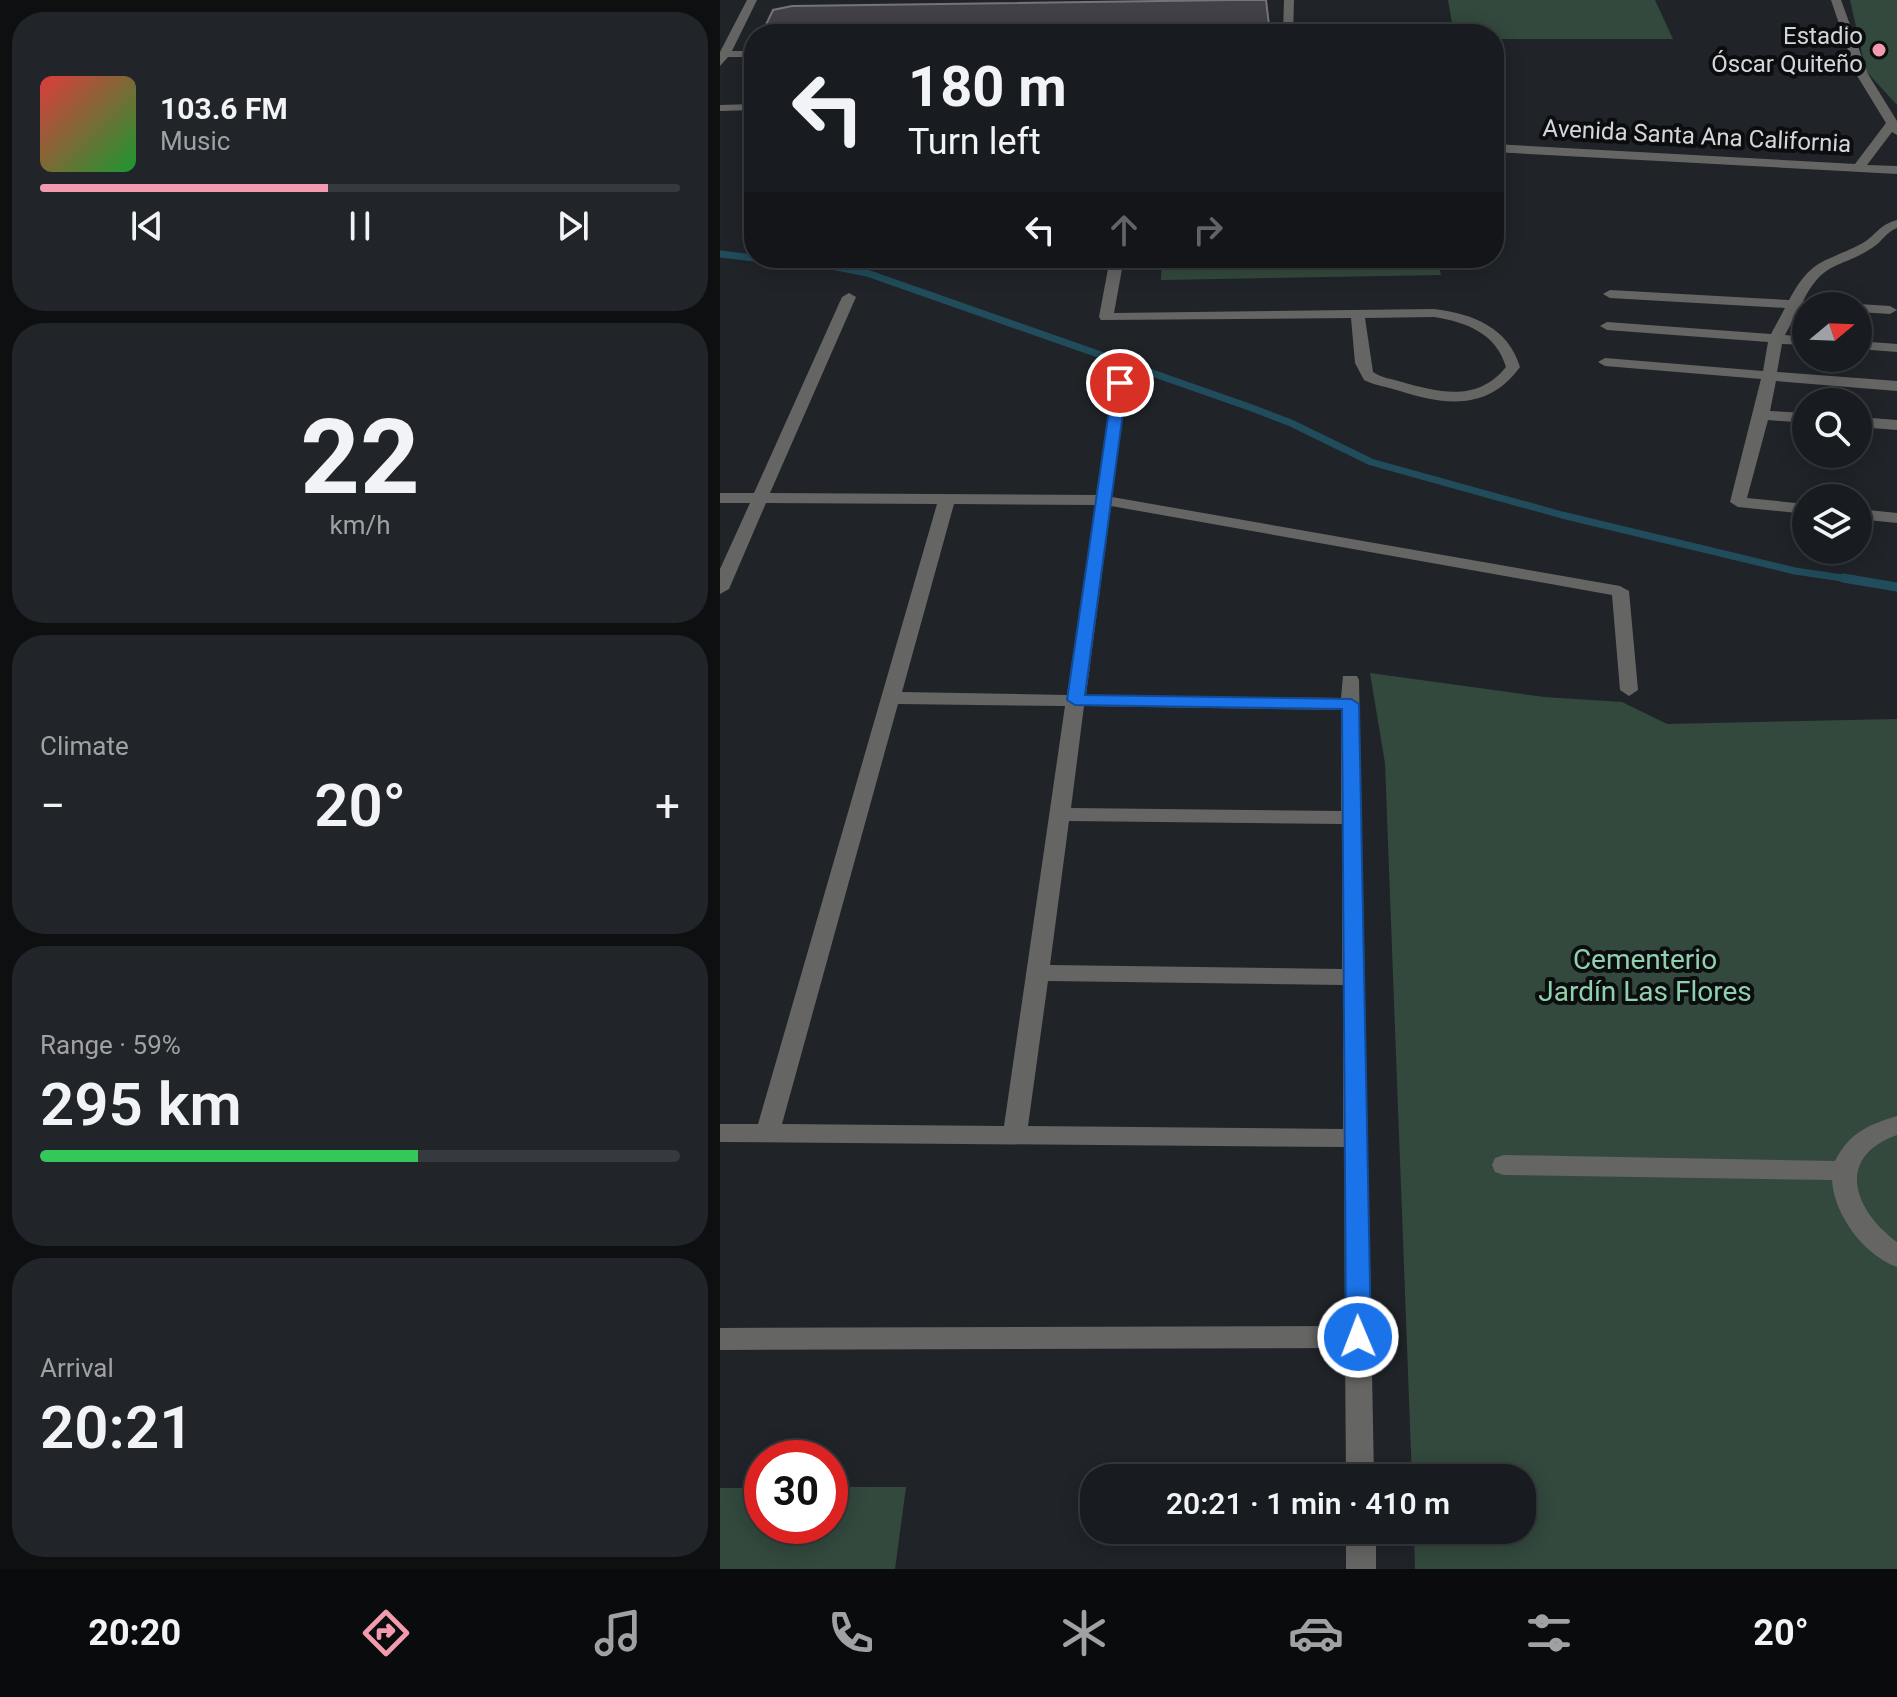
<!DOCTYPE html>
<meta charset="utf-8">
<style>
:root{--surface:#181b1f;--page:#212428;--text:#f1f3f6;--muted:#9fa1a4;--line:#36393d;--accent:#f29aae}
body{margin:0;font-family:Roboto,sans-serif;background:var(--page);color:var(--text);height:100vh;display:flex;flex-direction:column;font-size:30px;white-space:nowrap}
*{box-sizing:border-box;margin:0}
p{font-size:26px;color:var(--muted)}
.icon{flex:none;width:44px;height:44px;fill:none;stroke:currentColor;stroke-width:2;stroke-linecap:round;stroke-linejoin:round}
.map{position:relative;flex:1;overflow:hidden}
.panel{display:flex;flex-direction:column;gap:12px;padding:12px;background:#0d0f11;width:720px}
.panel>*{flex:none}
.banner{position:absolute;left:24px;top:24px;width:760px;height:244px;border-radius:32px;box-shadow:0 4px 20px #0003,0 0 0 2px var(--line);background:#181b1f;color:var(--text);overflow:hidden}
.needle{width:52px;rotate:71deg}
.tools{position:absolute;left:1072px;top:292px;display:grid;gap:16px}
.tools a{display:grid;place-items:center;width:80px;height:80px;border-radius:50%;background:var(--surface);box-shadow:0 4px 20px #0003,0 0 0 2px var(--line);font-size:40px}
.speed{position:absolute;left:24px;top:1440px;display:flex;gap:16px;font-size:40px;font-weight:700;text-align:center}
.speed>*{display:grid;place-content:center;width:104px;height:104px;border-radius:50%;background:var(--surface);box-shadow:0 4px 20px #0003,0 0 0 2px var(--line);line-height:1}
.speed .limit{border:12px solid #d22;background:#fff;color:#111}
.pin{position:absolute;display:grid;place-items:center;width:68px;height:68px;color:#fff;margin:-34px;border:4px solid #fff;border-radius:50%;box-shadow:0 2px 8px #0007}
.me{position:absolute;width:88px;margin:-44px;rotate:359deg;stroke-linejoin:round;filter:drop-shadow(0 0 6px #0008)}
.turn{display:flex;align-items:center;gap:28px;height:168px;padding:0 32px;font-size:36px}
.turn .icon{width:104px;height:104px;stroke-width:2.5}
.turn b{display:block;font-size:56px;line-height:68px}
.lanes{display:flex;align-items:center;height:76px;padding:0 32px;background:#0003;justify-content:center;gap:40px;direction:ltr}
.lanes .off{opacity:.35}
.big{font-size:60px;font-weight:600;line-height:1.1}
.panel .tile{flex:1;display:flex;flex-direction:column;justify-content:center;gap:12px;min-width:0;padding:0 28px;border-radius:32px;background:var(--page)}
.panel .dial{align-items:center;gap:0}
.dial b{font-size:104px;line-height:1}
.song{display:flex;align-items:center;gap:24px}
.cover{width:96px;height:96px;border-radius:12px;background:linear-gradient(135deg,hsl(0 70% 55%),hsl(130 70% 35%))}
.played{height:8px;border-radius:4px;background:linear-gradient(90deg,var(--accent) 45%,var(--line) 45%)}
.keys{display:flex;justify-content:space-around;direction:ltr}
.heat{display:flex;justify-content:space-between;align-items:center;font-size:44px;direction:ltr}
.charge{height:12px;border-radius:6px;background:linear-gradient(90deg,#34c759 59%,var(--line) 0)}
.trip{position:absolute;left:360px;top:1464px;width:456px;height:80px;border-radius:32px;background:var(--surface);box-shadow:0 4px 20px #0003,0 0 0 2px var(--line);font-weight:600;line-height:80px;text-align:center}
.tab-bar{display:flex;height:128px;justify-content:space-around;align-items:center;background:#0a0b0c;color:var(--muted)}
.tab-bar .icon{width:56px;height:56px}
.tab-bar .current{color:var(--accent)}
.tab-bar b{font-size:36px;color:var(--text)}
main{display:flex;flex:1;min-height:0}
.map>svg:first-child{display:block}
.green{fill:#33493d}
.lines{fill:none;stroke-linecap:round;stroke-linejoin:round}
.stream-far1{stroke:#204c5b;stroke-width:7}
.stream{stroke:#204c5b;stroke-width:9}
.building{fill:#434148;stroke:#76747b;stroke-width:2}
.minor{fill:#656663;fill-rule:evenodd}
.route{fill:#1a73e8;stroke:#114b97;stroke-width:2}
.poi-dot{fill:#f29aae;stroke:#0b0d0f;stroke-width:3}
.labels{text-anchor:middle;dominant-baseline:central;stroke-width:8;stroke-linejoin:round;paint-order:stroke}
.far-poi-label{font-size:24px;fill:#d4d7da;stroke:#0b0d0f;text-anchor:end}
.far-street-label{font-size:24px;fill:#d4d7da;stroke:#0b0d0f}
.park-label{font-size:28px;fill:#90d1ad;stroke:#0b0d0f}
</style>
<main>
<section class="panel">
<div class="tile">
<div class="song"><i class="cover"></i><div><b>103.6 FM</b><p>Music</p></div></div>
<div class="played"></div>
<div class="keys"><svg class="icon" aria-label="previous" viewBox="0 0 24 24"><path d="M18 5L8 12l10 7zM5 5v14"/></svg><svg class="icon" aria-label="pause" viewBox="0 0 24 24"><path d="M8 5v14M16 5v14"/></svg><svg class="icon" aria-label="next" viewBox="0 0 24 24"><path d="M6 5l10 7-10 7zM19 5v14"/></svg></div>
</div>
<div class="tile dial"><b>22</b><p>km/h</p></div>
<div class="tile"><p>Climate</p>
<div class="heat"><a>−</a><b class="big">20°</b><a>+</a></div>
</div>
<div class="tile"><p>Range · 59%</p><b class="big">295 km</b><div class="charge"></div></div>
<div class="tile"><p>Arrival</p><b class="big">20:21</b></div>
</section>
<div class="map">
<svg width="1177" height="1569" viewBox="0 0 1177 1569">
<rect width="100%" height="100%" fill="#202429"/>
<!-- green -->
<g class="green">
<polygon points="728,0 935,0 953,39 774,39 774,34 734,34"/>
<polygon points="1130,0 1177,0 1177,105 1146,71"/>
<polygon points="442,258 717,258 721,275 441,280"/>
<polygon points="650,673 824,697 902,702 947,724 1177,719 1177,1569 695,1569 694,1530 802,1530 802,1478 692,1478 665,763"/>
<polygon points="110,1487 186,1487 175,1569 0,1569 0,1488 42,1488 42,1526 110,1526"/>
</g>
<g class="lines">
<!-- stream-far1 -->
<g class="stream-far1">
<polyline points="0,254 34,258"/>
<polyline points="38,258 97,263 147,273 532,408 571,423 651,462 842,515 1075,571 1136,580"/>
</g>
<!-- stream -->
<polyline class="stream" points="1123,578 1177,587"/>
</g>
<!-- building -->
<polygon class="building" points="513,0 546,0 550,34 42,33 53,10 72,6"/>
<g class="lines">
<!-- minor -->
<g class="minor">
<polygon points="27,0 37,0 12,51 34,51 34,57 8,57 0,66 0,52"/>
<polygon points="564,0 574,0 573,34 563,34"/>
<polygon points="1111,0 1121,0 1148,74 1177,121 1177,135 1172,132 1147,165 1177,166 1177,174 774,152 774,144 1135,164 1166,123 1136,74"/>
<polygon points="34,104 34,110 0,111 0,105"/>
<path d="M 1177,220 L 1177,228 C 1166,232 1162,242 1152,248 C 1118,270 1105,259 1083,301 L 1097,302 L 1104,306 L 1079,309 L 1065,335 L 1086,337 L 1086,345 L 1062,344 L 1057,372 L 1177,381 L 1177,391 L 1056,381 L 1050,411 L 1086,413 L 1086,423 L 1048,420 L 1027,498 L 1086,504 L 1086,514 L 1018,507 L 1010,502 L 1041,379 L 885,366 L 878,362 L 885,358 L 1043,371 L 1048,342 L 887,330 L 880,326 L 887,322 L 1051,334 L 1065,308 L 890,298 L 883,294 L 890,290 L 1069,300 C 1092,258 1102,264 1141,244 C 1156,236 1158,225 1177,220 Z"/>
<path d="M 390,258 L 404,258 L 394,313 L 714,309 C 753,314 788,327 800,367 C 769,410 727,406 680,391 C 668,387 656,386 644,380 L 635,363 L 631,318 L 381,320 L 379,317 ZM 714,317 C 746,322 776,333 786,367 C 758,402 720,393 682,382 C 672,379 662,378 653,372 L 645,318 Z"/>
<path d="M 129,293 L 136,297 L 50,493 L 376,495 L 393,383 L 400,379 L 407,383 L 392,497 L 900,586 L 909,591 L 918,690 L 909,696 L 900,690 L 892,595 L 391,506 L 366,695 L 621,698 L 623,676 L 637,676 L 639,680 L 654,1478 L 626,1478 L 625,1348 L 0,1350 L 0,1328 L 625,1326 L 624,1147 L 0,1142 L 0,1124 L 38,1124 L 217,504 L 46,503 L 9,589 L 0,594 L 0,569 L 30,503 L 0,503 L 0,493 L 34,493 L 122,297 ZM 234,504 L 375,505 L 347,695 L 182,692 ZM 178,704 L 345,706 L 284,1126 L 62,1124 ZM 364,706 L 621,710 L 621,811 L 351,808 ZM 349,821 L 622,824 L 622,969 L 330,965 ZM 328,981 L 623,985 L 623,1129 L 308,1126 Z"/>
<polygon points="1138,304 1170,306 1177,310 1170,314 1138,312 1138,306 1132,306"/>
<polygon points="1138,341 1177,344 1177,352 1138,349"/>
<polygon points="1138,417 1177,420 1177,430 1138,427"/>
<polygon points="1138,509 1177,513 1177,523 1138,519"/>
<path d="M 1177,1116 L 1177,1135 C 1115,1157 1133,1210 1177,1242 L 1177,1267 C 1144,1255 1114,1215 1112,1180 L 784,1175 L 775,1172 L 772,1165 L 775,1158 L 784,1155 L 1115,1161 C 1129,1133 1148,1125 1177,1116 Z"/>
<rect x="626" y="1530" width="30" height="39"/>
</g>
</g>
<!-- route -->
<polygon class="route" points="400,379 407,383 365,695 631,699 639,704 651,1337 647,1344 638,1347 630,1344 626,1337 622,709 355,705 347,700 393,383"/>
<!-- markers -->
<circle class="poi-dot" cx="1159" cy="50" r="8"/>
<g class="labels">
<!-- far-poi labels -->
<g class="far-poi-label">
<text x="1143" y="36">Estadio<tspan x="1143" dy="28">Óscar Quiteño</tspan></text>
</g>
<!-- far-street labels -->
<g class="far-street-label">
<text transform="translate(977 136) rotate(3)">Avenida Santa Ana California</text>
</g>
<!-- park labels -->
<g class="park-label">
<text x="925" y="959">Cementerio<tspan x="925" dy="32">Jardín Las Flores</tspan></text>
</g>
</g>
</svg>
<div class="tools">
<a><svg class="needle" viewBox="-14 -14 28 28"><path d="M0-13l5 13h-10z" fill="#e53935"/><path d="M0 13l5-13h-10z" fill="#9fa1a4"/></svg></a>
<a><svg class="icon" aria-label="search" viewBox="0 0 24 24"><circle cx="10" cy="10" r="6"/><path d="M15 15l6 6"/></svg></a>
<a><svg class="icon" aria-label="layers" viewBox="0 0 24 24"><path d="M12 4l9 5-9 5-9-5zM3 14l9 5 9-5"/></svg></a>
</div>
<div class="speed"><div class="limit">30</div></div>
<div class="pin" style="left:400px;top:383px;background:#d93025"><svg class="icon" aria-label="arrive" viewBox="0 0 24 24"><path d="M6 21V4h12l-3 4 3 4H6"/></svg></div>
<svg class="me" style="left:638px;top:1337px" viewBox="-20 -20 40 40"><circle r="17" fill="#1a73e8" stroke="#fff" stroke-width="3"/><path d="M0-11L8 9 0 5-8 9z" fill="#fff"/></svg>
<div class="trip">20:21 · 1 min · 410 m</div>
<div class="banner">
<div class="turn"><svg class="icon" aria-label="left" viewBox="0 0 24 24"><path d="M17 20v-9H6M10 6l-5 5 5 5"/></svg><div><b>180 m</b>Turn left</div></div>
<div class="lanes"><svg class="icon" aria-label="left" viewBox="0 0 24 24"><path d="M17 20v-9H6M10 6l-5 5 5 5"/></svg><svg class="icon off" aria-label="ahead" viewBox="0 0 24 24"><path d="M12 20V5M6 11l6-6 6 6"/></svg><svg class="icon off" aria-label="right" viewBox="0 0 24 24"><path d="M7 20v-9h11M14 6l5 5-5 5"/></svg></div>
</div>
</div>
</main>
<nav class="tab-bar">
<b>20:20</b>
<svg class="icon current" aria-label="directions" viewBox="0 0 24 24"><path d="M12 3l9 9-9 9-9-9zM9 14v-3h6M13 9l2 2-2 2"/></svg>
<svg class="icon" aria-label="music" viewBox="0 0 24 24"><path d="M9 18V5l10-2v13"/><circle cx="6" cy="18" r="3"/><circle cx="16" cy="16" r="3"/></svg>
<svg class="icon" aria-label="phone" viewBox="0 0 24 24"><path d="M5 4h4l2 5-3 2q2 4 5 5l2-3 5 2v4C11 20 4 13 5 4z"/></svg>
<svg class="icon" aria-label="climate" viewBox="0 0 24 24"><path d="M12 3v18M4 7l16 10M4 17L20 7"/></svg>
<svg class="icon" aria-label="car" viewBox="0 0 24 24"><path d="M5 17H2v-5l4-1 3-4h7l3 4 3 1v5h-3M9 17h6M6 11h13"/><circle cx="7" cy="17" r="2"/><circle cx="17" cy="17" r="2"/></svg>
<svg class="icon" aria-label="filters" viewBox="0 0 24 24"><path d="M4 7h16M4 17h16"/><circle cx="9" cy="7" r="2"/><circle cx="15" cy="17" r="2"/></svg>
<b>20°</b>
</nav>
